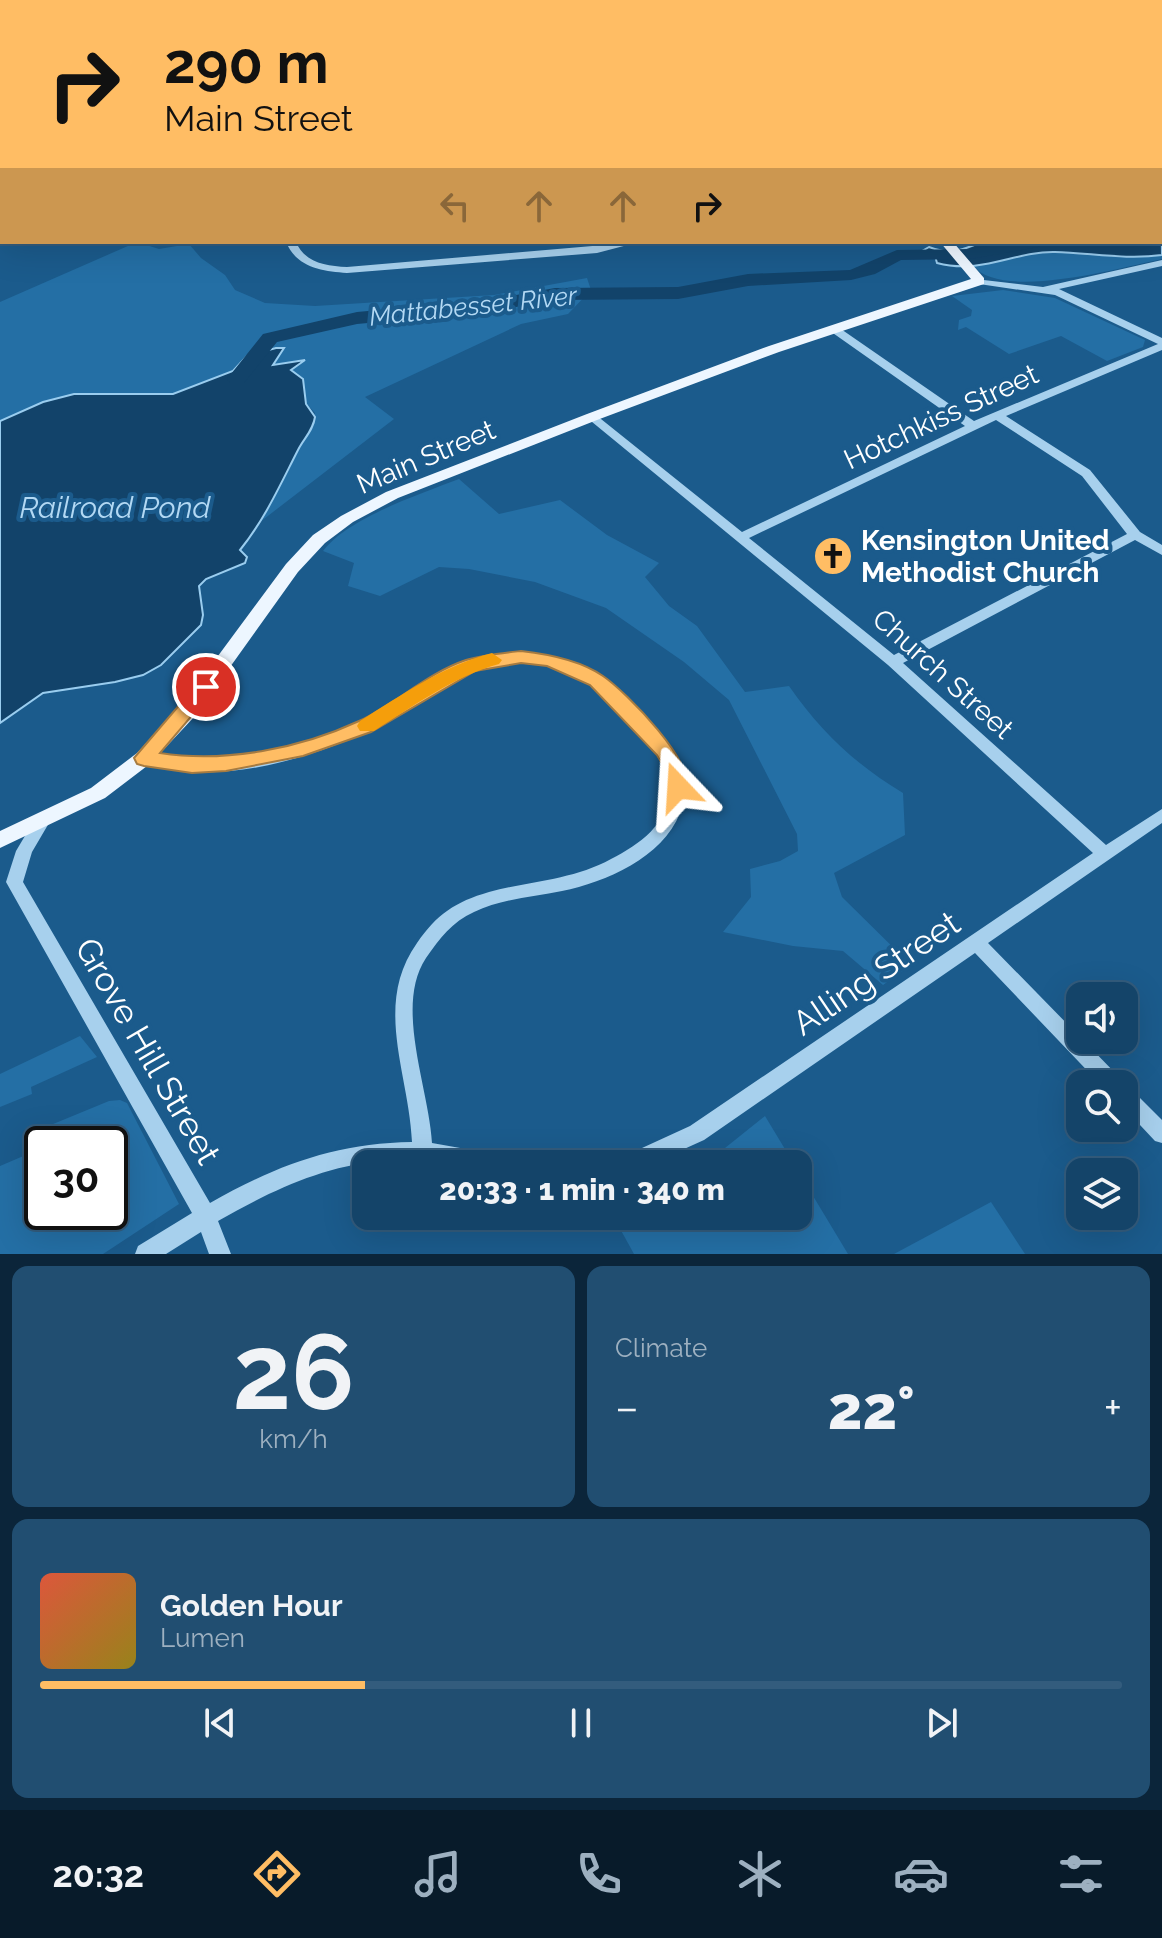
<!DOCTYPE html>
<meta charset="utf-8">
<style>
:root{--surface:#144469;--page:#214e71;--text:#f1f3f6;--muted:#9db0c0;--line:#335c7d;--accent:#ffbd64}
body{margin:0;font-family:Raleway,sans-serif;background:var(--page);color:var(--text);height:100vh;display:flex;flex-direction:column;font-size:30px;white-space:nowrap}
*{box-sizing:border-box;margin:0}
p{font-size:26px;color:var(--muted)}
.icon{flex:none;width:44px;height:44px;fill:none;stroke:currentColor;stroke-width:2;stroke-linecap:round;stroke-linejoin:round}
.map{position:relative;height:1254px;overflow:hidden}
.details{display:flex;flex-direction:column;gap:12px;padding:12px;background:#0b253a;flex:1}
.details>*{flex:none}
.top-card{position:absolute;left:0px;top:0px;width:1162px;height:244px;box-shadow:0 8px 32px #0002,0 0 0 2px var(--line);background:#ffbd64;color:#111;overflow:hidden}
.buttons{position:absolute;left:1066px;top:982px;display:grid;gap:16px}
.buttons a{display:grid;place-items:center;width:72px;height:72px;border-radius:16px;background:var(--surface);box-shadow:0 8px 32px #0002,0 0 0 2px var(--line);font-size:40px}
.speed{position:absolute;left:24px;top:1126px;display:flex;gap:16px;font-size:40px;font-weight:700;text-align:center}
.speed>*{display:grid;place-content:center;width:104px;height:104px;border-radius:50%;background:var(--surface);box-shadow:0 8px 32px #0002,0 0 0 2px var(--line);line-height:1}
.speed .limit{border:4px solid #111;border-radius:12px;background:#fff;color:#111}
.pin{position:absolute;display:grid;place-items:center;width:68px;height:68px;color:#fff;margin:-34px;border:4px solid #fff;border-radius:50%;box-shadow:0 2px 8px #0007}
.me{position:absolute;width:88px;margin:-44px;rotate:340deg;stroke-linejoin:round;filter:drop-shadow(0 0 6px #0008)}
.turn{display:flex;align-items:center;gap:28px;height:168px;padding:0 32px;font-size:36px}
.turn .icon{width:104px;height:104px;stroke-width:2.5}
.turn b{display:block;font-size:56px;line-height:68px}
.lanes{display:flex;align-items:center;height:76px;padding:0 32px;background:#0003;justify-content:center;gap:40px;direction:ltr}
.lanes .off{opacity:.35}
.big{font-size:60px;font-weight:800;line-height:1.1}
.details .card{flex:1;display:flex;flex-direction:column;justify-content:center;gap:12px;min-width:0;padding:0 28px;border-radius:16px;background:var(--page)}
.details .dial{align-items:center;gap:0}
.dial b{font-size:104px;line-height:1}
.song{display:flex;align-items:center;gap:24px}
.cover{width:96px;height:96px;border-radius:12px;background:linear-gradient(135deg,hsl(10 70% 55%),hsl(50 70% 35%))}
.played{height:8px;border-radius:4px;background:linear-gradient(90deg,var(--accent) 30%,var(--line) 30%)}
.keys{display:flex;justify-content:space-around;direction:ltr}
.heat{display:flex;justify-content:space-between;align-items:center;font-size:44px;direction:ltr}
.details .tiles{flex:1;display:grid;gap:12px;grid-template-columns:1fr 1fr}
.card:last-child{grid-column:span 2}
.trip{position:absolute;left:352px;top:1150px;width:460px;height:80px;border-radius:16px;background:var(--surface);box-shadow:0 8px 32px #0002,0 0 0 2px var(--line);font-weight:800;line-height:80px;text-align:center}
.dock{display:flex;height:128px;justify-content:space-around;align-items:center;background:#081b2a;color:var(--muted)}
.dock .icon{width:56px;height:56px}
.dock .selected{color:var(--accent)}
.dock b{font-size:36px;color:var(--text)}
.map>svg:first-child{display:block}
.green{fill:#246fa5}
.water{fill:#12436a;stroke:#9acdef;stroke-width:2}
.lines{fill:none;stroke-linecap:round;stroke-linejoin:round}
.river{fill:#12436a;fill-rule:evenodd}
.minor{fill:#a7d0ed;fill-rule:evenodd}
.major{fill:#edf6ff;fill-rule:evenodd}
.route{fill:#ffbd64;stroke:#a67b41;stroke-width:2}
.slow{fill:#f59e0b}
.labels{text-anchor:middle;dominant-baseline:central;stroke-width:8;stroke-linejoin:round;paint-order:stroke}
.far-water-label{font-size:26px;font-style:italic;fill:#b3d9f4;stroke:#1b5b8c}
.street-label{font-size:28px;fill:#fff;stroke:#1b5b8c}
.poi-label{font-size:28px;font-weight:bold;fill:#fff;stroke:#1b5b8c;text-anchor:start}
.water-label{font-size:30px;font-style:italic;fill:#b3d9f4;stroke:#1b5b8c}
.near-street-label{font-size:34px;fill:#fff;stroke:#1b5b8c}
</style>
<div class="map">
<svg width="1162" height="1254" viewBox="0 0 1162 1254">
<rect width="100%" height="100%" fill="#1b5b8c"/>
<!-- green -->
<g class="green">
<polygon points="137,242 159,249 189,244 201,258 225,275 235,290 265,303 315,306 494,295 587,278 591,290 568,314 521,324 365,397 394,419 260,522 305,439 315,413 306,403 303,379 291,370 304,359 273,365 283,348 247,356 233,371 173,394 74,394 43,402 0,421 0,302"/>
<path d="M 1045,251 L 1128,257 L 1162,253 L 1162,259 C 1124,267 999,302 973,265 Z"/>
<polygon points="1003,290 1055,298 1145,340 1143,347 1107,361 1061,336 1009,354 966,327 958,330 959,320 971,316 972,310 952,296"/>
<path d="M 459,479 L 499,514 L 560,500 L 607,535 L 659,563 L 645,577 L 669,606 L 697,626 L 745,692 L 789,686 C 821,732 855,764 903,793 L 905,835 L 834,873 L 842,897 L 911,965 L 883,985 L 843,951 L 793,946 L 723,932 L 751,897 L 750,869 L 780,861 L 798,851 L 797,834 L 729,700 L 684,662 L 606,608 L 535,582 L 469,569 L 439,567 L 380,596 L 348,586 L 354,563 L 323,551 C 348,518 420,494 459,479 Z"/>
<polygon points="80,1036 97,1057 31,1087 32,1094 0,1107 0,1074"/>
<polygon points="120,1100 127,1103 179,1204 103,1254 0,1254 0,1166 42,1148 42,1212 110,1212 110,1144 44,1144 41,1129 109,1101"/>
<polygon points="765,1116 794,1164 681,1164 725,1148"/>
<polygon points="798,1171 848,1254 634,1254 613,1216 798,1216"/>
<polygon points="991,1202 1025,1254 894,1254"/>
</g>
<!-- water -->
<g class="water">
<path d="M 1160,118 L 1162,255 C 1126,260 1091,253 1055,252 C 1015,251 982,275 937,263 L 935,256 L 924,250 L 929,247 C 953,256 960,250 982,242 L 1160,242 Z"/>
<path d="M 276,348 L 284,348 L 273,365 L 305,360 L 291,370 L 303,379 L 306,404 L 315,417 C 313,431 304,438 298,450 C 280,485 265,519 240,550 L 247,557 L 245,563 L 206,579 L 199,586 L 203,615 L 201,625 L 161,665 L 143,675 L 115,682 L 43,693 L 0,723 L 0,421 L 43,402 L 74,394 L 173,394 L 233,371 L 247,356 Z"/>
</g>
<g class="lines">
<!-- river -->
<g class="river">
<polygon points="1019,0 1033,0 1034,2 1020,2"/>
<polygon points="1008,242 1047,242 1038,247 970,259 901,260 875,274 851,280 748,286 678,299 555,300 488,312 357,324 277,342 244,383 230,383 227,379 263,334 357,312 488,300 555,288 678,287 748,274 850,270 897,250 970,249"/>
</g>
<!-- minor -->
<g class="minor">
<polygon points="574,0 582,0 584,2 576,2"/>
<polygon points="1089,0 1096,0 1098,2 1091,2"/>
<rect x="1160" y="66" width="2" height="5"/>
<rect x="0" y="85" width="2" height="4"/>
<rect x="0" y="98" width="2" height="6"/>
<path d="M 286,242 L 296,242 C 305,263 326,266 347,267 L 639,242 L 597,253 L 347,273 C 322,271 297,268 286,242 Z"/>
<path d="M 1162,260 L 1162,266 L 1059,289 L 1162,338 L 1162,350 L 1006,416 L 1090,470 L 1140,532 L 1162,545 L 1162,555 L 1135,540 L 903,663 L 1106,845 L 1162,809 L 1162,823 L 988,943 L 1080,1037 L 1080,1040 L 1083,1040 L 1120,1078 L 1123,1084 L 1100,1084 L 975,953 L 704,1140 L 651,1164 L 606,1164 L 609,1157 L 642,1148 L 690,1126 L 1093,853 L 888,665 L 586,417 L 592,414 L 596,415 L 742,532 L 965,426 L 830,331 L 830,327 L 838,327 L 974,421 L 1158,344 L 1055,295 L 979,284 L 975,283 L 975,279 L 1043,287 ZM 996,420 L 1082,476 L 1127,534 L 894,655 L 749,538 Z"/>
<path d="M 519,653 C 562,656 598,669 626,702 C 642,720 664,734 676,755 C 686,773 687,794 680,813 C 662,858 606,882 562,891 C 533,897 501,899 474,912 C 452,922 440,938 426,958 C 394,1006 429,1088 432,1143 L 494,1154 L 501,1157 L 504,1164 C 486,1164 467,1165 448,1164 C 425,1163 403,1159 380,1161 C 320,1167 269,1192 218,1221 L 231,1254 L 209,1254 L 201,1232 L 166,1254 L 135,1254 L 138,1246 L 192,1213 L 6,882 L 16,851 L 35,819 L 41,817 L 47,819 L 49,823 L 32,852 L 23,882 L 210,1203 C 275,1166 335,1143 412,1142 C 409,1073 373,1005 417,943 C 437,914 455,902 489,892 C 530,881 573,880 611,859 C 640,844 668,825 669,789 C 670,757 647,740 626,720 C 614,709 606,695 592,685 C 546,651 486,659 439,687 C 415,702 393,720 367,732 C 313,756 251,775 192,772 C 176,771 160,767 144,764 L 139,762 L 136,758 L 139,754 L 144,752 C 160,755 176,760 192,760 C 253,763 322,745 375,715 C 428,685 455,657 519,653 Z"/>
<polygon points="1124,1086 1131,1089 1162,1120 1162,1143 1155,1141 1124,1108"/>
</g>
<!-- major -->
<g class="major">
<polygon points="797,0 805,0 806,2 798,2"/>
<polygon points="940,242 953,242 984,278 984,284 779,352 597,420 398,498 353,522 325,543 298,572 195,716 151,763 105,798 0,848 0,831 91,788 137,753 181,706 286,564 313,535 341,516 386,492 587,414 769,346 971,279"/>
</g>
</g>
<!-- route -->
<path class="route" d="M 521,651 C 548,654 580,660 603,676 C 625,691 700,766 685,792 L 671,792 L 664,767 L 657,755 L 590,685 L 547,666 L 521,663 L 475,671 L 371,732 L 303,756 L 226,771 L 192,773 L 144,766 L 137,764 L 134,758 L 199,682 L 212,682 L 215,687 L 212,692 L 160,753 C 225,763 299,749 359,721 C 396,704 427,673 466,660 C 483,655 503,653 521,651 Z"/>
<!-- slow -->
<path class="slow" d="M 492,653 L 502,660 L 499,664 C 453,677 415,705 374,731 L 360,731 L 357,726 L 360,721 C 403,694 443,666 492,653 Z"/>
<!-- icons -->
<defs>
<symbol id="church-disc" viewBox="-11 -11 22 22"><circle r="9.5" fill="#ffbd64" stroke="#1b5b8c"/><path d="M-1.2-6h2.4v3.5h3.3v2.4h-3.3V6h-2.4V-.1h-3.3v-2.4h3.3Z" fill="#111"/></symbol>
</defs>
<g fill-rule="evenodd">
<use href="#church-disc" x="811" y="534" width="44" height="44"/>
</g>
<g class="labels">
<!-- far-water labels -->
<g class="far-water-label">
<text transform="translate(473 306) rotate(-6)">Mattabesset River</text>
</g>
<!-- street labels -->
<g class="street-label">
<text transform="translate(941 417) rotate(-25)">Hotchkiss Street</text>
<text transform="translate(426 457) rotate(-23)">Main Street</text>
<text transform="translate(943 674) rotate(42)">Church Street</text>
</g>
<!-- poi labels -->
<g class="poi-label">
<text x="861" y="540">Kensington United<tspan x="861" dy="32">Methodist Church</tspan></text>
</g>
<!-- water labels -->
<g class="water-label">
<text x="115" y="507">Railroad Pond</text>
</g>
<!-- near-street labels -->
<g class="near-street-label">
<text transform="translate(876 973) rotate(-34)">Alling Street</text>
<text transform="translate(148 1051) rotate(60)">Grove Hill Street</text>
</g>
</g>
</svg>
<div class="buttons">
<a><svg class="icon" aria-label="sound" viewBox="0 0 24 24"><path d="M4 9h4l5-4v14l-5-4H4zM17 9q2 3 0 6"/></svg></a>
<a><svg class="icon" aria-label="search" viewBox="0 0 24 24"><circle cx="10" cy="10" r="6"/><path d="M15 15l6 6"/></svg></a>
<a><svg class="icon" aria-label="layers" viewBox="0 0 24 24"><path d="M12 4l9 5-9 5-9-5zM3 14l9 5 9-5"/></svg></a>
</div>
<div class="speed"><div class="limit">30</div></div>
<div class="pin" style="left:206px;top:687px;background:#d93025"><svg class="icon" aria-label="arrive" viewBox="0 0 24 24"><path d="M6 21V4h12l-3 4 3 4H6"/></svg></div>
<svg class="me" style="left:678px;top:787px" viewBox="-20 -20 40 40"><path d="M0-17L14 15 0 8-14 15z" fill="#ffbd64" stroke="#fff" stroke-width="4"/></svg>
<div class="trip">20:33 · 1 min · 340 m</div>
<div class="top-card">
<div class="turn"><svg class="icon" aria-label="right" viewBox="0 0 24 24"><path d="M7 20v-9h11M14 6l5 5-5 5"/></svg><div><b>290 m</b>Main Street</div></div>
<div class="lanes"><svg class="icon off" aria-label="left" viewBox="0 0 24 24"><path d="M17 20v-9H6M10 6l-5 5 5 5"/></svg><svg class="icon off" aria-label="ahead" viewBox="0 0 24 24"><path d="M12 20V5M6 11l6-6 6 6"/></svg><svg class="icon off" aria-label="ahead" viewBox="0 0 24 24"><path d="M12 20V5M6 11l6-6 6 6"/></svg><svg class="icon" aria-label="right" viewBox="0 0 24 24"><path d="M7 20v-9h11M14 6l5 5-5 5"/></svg></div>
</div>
</div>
<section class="details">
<div class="tiles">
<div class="card dial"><b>26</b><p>km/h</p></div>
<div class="card"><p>Climate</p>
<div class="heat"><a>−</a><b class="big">22°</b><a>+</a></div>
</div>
<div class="card">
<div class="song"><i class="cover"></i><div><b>Golden Hour</b><p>Lumen</p></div></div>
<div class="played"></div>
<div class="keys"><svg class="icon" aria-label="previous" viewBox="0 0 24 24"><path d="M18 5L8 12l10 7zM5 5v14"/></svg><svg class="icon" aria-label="pause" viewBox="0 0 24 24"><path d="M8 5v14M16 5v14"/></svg><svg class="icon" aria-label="next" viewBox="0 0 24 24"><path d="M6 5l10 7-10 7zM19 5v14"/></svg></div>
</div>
</div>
</section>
<nav class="dock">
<b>20:32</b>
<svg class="icon selected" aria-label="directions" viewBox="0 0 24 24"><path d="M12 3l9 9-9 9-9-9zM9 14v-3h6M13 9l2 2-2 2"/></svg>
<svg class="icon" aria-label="music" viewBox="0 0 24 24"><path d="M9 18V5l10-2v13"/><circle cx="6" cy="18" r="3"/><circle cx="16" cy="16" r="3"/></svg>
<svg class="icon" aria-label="phone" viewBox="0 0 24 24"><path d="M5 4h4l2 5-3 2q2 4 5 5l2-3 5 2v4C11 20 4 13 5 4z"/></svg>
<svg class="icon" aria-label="climate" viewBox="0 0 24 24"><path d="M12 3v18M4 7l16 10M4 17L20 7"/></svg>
<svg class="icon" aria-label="car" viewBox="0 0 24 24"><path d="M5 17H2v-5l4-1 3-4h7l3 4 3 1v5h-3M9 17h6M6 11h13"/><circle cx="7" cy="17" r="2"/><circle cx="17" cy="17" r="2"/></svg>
<svg class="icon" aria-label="filters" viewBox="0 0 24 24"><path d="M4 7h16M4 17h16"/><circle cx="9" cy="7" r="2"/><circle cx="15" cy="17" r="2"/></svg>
</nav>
